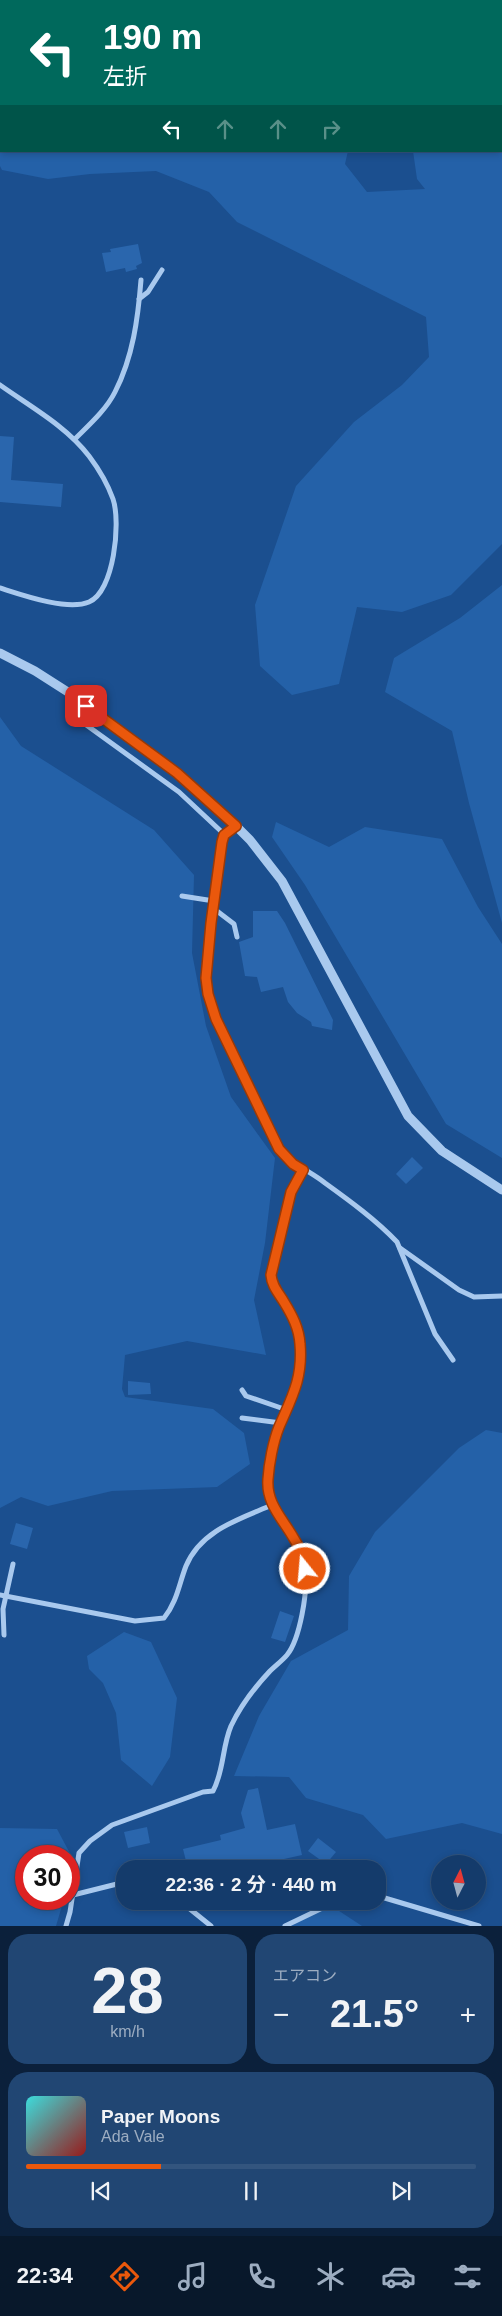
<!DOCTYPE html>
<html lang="ja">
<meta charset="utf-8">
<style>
:root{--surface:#143b6b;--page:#214673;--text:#f1f3f6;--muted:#9dadc1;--line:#33557e;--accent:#ea580c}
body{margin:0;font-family:Helvetica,"Noto Sans JP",sans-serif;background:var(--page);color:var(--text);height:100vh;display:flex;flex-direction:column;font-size:19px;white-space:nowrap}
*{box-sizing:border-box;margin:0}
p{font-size:16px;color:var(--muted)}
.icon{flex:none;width:28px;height:28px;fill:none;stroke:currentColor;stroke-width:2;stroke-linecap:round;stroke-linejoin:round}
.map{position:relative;height:1926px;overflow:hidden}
.sheet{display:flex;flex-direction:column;gap:8px;padding:8px;background:#0b203b;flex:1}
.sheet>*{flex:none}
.top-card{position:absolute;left:0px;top:0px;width:502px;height:152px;box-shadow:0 2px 8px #0003,0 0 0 1px var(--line);background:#00695c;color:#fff;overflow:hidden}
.needle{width:32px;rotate:6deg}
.fabs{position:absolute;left:431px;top:1855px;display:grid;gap:10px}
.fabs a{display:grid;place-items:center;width:55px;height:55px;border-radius:50%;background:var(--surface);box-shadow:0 2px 8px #0003,0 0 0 1px var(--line);font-size:25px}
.speed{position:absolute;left:15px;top:1845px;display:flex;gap:10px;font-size:25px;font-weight:700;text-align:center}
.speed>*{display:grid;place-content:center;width:65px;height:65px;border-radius:50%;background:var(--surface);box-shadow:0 2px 8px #0003,0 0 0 1px var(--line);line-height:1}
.speed .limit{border:8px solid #d22;background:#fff;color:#111}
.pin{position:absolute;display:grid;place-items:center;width:42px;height:42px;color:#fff;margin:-21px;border-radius:10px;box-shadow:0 2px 8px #0006}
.me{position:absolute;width:55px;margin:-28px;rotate:343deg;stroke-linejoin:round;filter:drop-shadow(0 0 4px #0008)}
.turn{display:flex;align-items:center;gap:18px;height:105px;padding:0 20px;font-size:22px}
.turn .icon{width:65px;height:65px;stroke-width:2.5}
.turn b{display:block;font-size:35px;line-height:42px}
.lanes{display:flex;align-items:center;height:48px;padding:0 20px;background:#0003;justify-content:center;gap:25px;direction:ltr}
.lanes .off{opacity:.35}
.big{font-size:38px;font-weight:700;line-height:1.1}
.sheet .card{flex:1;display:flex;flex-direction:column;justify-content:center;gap:8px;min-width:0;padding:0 18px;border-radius:20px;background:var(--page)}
.sheet .dial{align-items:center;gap:0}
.dial b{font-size:65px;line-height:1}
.song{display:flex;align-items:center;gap:15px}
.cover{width:60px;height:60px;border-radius:8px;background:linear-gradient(135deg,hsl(180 70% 55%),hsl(0 70% 35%))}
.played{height:5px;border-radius:2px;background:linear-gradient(90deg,var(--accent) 30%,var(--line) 30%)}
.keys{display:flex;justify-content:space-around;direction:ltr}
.heat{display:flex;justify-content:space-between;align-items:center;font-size:28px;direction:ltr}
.sheet .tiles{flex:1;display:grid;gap:8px;grid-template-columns:1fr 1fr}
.card:last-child{grid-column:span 2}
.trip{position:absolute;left:116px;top:1860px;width:270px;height:50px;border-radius:20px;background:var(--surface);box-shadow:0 2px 8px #0003,0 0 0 1px var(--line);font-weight:700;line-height:50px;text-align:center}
.tab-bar{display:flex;height:80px;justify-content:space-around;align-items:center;background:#08182b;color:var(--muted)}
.tab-bar .icon{width:35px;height:35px}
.tab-bar .selected{color:var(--accent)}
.tab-bar b{font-size:22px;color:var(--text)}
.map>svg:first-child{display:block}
.green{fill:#2461a8}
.building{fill:#2a66ad}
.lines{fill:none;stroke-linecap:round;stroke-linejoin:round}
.minor{stroke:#a9c9ee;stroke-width:5}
.tertiary{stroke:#a9c9ee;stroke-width:9}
.route-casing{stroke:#983908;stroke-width:12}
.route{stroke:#ea580c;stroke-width:9}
</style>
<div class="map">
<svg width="502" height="1926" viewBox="0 0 502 1926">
<rect width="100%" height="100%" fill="#1b4f8f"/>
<!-- green -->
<g class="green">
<polygon points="76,0 378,0 378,1 77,1"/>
<polygon points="402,0 502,0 502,544 451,595 402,612 357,607 339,684 292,695 260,666 255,605 296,486 354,422 402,385 429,357 426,317 237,222 209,192 156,171 90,174 48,179 2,170 0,166 0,112 1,111 1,151 348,151 345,164 367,192 425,189 417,179 413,151 501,151 501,1"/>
<polygon points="502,585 502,923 469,803 452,731 385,692 394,658 460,618"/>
<polygon points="0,717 21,746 154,830 194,875 192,953 206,1026 231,1097 275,1158 265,1243 254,1300 266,1355 187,1341 125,1355 122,1389 125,1397 213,1409 244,1433 250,1464 217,1487 112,1491 48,1506 21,1497 0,1508"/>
<polygon points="276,822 329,847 365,827 442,839 478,907 502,944 502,1158 446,1124 305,885 272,837"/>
<polygon points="486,1430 502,1433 502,1834 462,1823 386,1839 363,1815 306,1798 289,1777 234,1776 259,1716 291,1661 348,1630 349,1576 375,1532 459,1448"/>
<polygon points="124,1632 151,1642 177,1698 170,1757 152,1786 121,1760 116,1713 103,1683 89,1669 87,1656"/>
<polygon points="0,1828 57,1829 74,1861 69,1880 69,1856 26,1856 26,1899 64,1899 56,1926 0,1926"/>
<polygon points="330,1905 362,1926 281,1926"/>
</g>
<!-- building -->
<g class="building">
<polygon points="138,244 142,263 136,266 137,269 126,272 125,268 106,272 102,253 111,252 110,249"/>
<polygon points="0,436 14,437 11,480 63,484 61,507 0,502"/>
<polygon points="253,911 277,911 285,923 333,1020 332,1030 312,1026 311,1022 297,1013 288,1002 283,987 261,992 257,977 245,976 239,942 253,937"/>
<polygon points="412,1157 423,1168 406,1184 396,1174"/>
<polygon points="128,1381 150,1383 151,1394 128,1395"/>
<polygon points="16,1523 33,1528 27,1549 10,1544"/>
<polygon points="280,1611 294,1616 285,1642 271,1638"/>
<polygon points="258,1788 267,1830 295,1824 302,1855 257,1865 258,1869 188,1869 183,1849 221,1840 220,1835 245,1828 241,1813 248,1790"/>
<polygon points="147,1827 150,1843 128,1848 124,1832"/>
<polygon points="318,1838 336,1852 326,1864 308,1851"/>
</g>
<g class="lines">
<!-- minor -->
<g class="minor">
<polyline points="139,299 148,292 162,270"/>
<path d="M 0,385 C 31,407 66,426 89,456 C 98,468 108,485 113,499 C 121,522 114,592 89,602 C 67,611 22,595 0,588"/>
<path d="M 75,439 C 89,425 106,410 115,392 C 133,357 138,318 141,280"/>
<polyline points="78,719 179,792 225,835"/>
<path d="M 236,825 L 225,835 L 222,843 L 211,923 L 206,978 L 208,994 L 216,1019 L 279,1149 C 296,1167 308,1170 325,1183 C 350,1201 376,1220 397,1242 L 435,1334 L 453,1360"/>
<polyline points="182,896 214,901"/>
<polyline points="213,908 234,924 237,937"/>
<polyline points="400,1248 459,1290 474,1297 502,1296"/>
<polyline points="242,1390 246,1396 287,1410"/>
<polyline points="242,1418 281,1423"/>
<path d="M 0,1595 L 135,1621 L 164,1618 C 177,1602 179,1584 186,1566 C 201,1530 240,1519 272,1505"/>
<polyline points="4,1635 3,1609 13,1564"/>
<polyline points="73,1895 125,1882"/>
<polyline points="378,1896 479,1926"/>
<polyline points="180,1901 211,1926"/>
<path d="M 66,1926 L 70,1912 L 79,1853 L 90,1841 L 112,1825 L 203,1792 L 213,1791 C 224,1771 222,1747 231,1726 C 241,1705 255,1687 270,1671 C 276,1665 282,1661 287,1655 C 300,1639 308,1591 305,1571 C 301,1537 269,1515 268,1486 C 267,1470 273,1441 279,1426 C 288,1407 299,1388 301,1366 C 303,1343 295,1322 284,1302 C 278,1292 272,1286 271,1275 L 291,1192 L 303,1170"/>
<polyline points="285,1926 337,1901"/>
</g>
<!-- tertiary -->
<polyline class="tertiary" points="0,653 35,671 71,694 177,773 227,817 250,840 282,881 408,1116 442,1151 502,1190"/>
</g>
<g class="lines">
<defs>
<path id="route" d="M 86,706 L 177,773 L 236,826 L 224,835 L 222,842 L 211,923 L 206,978 L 208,994 L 216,1019 L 279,1149 L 293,1164 L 303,1170 L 291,1192 L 271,1275 C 272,1286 278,1292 284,1302 C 292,1315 299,1328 300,1344 C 303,1378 292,1397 279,1427 C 273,1442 269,1464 268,1479 C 266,1503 282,1518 293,1537 C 300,1547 302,1557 305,1569"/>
</defs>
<!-- route casing -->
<use href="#route" class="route-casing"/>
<!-- route -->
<use href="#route" class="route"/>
</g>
</svg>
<div class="fabs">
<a><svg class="needle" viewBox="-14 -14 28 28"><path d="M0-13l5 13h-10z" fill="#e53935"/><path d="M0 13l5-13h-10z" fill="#9dadc1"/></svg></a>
</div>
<div class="speed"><div class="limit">30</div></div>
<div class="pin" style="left:86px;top:706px;background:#d93025"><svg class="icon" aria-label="arrive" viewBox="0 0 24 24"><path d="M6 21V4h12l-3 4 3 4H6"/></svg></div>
<svg class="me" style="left:305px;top:1569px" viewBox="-20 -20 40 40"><circle r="17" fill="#ea580c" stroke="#fff" stroke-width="3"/><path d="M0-11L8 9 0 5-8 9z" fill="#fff"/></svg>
<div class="trip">22:36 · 2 分 · 440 m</div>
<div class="top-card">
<div class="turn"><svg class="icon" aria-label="left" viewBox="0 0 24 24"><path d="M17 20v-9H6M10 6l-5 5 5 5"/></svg><div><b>190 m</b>左折</div></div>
<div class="lanes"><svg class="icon" aria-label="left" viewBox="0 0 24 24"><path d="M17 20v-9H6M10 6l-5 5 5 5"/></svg><svg class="icon off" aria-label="ahead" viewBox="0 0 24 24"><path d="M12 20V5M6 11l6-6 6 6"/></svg><svg class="icon off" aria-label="ahead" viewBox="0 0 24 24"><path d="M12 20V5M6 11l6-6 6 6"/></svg><svg class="icon off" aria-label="right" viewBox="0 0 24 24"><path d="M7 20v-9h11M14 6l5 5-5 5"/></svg></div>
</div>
</div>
<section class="sheet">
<div class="tiles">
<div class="card dial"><b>28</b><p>km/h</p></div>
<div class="card"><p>エアコン</p>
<div class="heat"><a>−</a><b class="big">21.5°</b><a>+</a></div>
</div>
<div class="card">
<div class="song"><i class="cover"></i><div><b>Paper Moons</b><p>Ada Vale</p></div></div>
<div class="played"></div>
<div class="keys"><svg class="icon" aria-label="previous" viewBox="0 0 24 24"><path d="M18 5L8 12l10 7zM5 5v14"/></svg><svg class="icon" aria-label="pause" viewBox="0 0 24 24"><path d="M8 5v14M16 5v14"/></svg><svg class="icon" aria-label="next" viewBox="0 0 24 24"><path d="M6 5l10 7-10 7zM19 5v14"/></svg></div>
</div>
</div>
</section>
<nav class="tab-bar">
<b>22:34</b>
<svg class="icon selected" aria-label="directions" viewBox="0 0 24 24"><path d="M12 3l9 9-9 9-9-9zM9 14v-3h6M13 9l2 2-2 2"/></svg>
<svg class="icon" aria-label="music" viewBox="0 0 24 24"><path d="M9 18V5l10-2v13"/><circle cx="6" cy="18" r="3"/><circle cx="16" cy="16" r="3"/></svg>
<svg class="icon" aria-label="phone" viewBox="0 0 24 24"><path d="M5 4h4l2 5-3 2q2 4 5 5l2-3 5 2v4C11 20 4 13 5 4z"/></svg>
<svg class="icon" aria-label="climate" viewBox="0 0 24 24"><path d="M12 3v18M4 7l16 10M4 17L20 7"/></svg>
<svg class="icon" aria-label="car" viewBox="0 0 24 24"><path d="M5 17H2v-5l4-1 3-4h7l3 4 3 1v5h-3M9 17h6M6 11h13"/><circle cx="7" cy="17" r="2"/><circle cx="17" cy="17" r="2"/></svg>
<svg class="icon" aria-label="filters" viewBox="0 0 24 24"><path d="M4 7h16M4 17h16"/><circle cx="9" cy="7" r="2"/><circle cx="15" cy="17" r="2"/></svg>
</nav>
